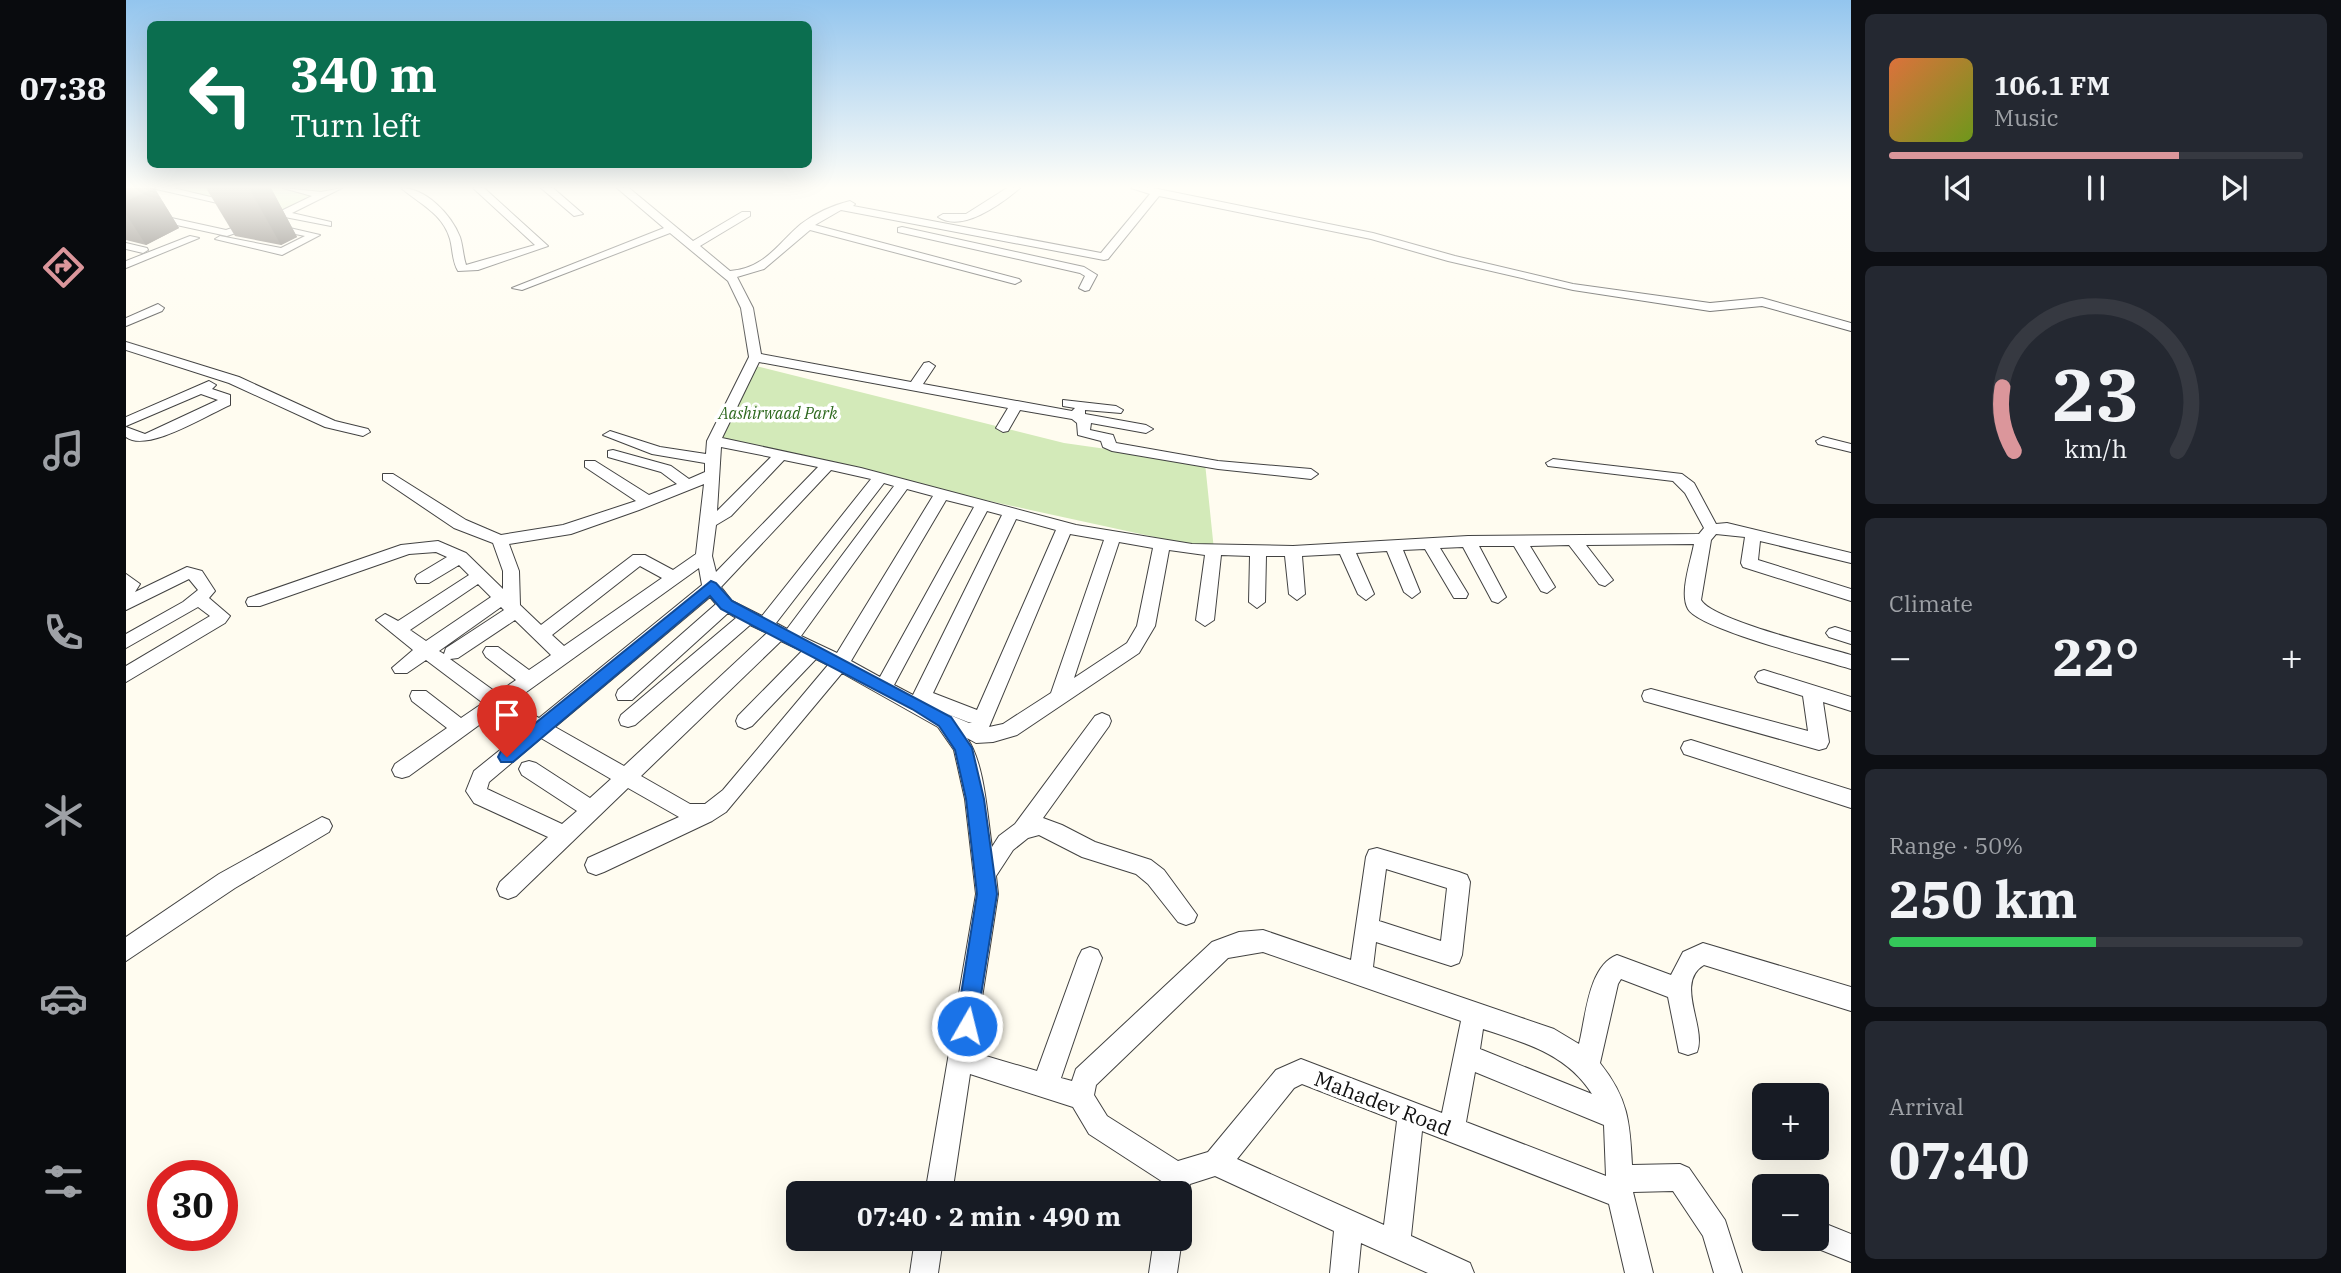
<!DOCTYPE html>
<meta charset="utf-8">
<style>
:root{--surface:#171b24;--page:#242831;--text:#f1f3f6;--muted:#9ea1a6;--line:#363941;--accent:#db969b}
body{margin:0;font-family:"IBM Plex Serif",serif;background:var(--page);color:var(--text);height:100vh;display:flex;flex-direction:column;font-size:26px;white-space:nowrap}
*{box-sizing:border-box;margin:0}
p{font-size:23px;color:var(--muted)}
.icon{flex:none;width:38px;height:38px;fill:none;stroke:currentColor;stroke-width:2;stroke-linecap:round;stroke-linejoin:round}
.map{position:relative;flex:1;overflow:hidden}
.panel{display:flex;flex-direction:column;gap:14px;padding:14px;background:#0d0f14;width:490px}
.panel>*{flex:none}
.banner{position:absolute;left:21px;top:21px;width:665px;height:147px;border-radius:10px;box-shadow:0 7px 28px #0002;background:#0b6e4f;color:#fff;overflow:hidden}
.controls{position:absolute;left:1626px;top:1083px;display:grid;gap:14px}
.controls a{display:grid;place-items:center;width:77px;height:77px;border-radius:10px;background:var(--surface);box-shadow:0 7px 28px #0002;font-size:35px}
.speed{position:absolute;left:21px;top:1160px;display:flex;gap:14px;font-size:35px;font-weight:700;text-align:center}
.speed>*{display:grid;place-content:center;width:91px;height:91px;border-radius:50%;background:var(--surface);box-shadow:0 7px 28px #0002;line-height:1}
.speed .limit{border:10px solid #d22;background:#fff;color:#111}
.pin{position:absolute;display:grid;place-items:center;width:60px;height:60px;color:#fff;margin:-72px -30px;border-radius:50% 50% 50% 0;rotate:-45deg;box-shadow:0 0 7px #0007}
.pin .icon{rotate:45deg}
.me{position:absolute;width:77px;margin:-38px;rotate:8deg;stroke-linejoin:round;filter:drop-shadow(0 0 5px #0008)}
.turn{display:flex;align-items:center;gap:24px;height:147px;padding:0 28px;font-size:32px}
.turn .icon{width:91px;height:91px;stroke-width:2.5}
.turn b{display:block;font-size:49px;line-height:60px}
.big{font-size:52px;font-weight:800;line-height:1.1}
.panel .card{flex:1;display:flex;flex-direction:column;justify-content:center;gap:10px;min-width:0;padding:0 24px;border-radius:10px;background:var(--page)}
.panel .dial{align-items:center;gap:0}
.dial svg{height:182px;overflow:visible;fill:none;stroke:var(--line);stroke-width:7;stroke-linecap:round;text-anchor:middle}
.dial text{fill:var(--text);stroke:none}
.song{display:flex;align-items:center;gap:21px}
.cover{width:84px;height:84px;border-radius:10px;background:linear-gradient(135deg,hsl(20 70% 55%),hsl(80 70% 35%))}
.played{height:7px;border-radius:4px;background:linear-gradient(90deg,var(--accent) 70%,var(--line) 70%)}
.keys{display:flex;justify-content:space-around;direction:ltr}
.heat{display:flex;justify-content:space-between;align-items:center;font-size:38px;direction:ltr}
.charge{height:10px;border-radius:5px;background:linear-gradient(90deg,#34c759 50%,var(--line) 0)}
.trip{position:absolute;left:660px;top:1181px;width:406px;height:70px;border-radius:10px;background:var(--surface);box-shadow:0 7px 28px #0002;font-weight:800;line-height:70px;text-align:center}
main{display:flex;flex:1;min-height:0}
.menu{display:flex;flex-direction:column;width:126px;justify-content:space-around;align-items:center;background:#090b0e;color:var(--muted)}
.menu .icon{width:49px;height:49px}
.menu .selected{color:var(--accent)}
.menu b{font-size:32px;color:var(--text)}
.map>svg:first-child{display:block}
.green{fill:#d3eab9}
.lines{fill:none;stroke-linecap:round;stroke-linejoin:round}
.minor-casing{stroke:#424242;stroke-width:2}
.minor{fill:#fff;fill-rule:evenodd}
.wall{fill:#4c4540}
.shaded-wall{fill:#3e3834}
.building{fill:#58504b;stroke:#3e3834;stroke-width:2}
.route{fill:#1a73e8;stroke:#114b97;stroke-width:2}
.labels{text-anchor:middle;dominant-baseline:central;stroke-width:7;stroke-linejoin:round;paint-order:stroke}
.far-park-label{font-size:16px;font-style:italic;fill:#2d681e;stroke:#fff}
.near-street-label{font-size:21px;fill:#0f0f0f;stroke:#fff}
</style>
<main>
<nav class="menu">
<b>07:38</b>
<svg class="icon selected" aria-label="directions" viewBox="0 0 24 24"><path d="M12 3l9 9-9 9-9-9zM9 14v-3h6M13 9l2 2-2 2"/></svg>
<svg class="icon" aria-label="music" viewBox="0 0 24 24"><path d="M9 18V5l10-2v13"/><circle cx="6" cy="18" r="3"/><circle cx="16" cy="16" r="3"/></svg>
<svg class="icon" aria-label="phone" viewBox="0 0 24 24"><path d="M5 4h4l2 5-3 2q2 4 5 5l2-3 5 2v4C11 20 4 13 5 4z"/></svg>
<svg class="icon" aria-label="climate" viewBox="0 0 24 24"><path d="M12 3v18M4 7l16 10M4 17L20 7"/></svg>
<svg class="icon" aria-label="car" viewBox="0 0 24 24"><path d="M5 17H2v-5l4-1 3-4h7l3 4 3 1v5h-3M9 17h6M6 11h13"/><circle cx="7" cy="17" r="2"/><circle cx="17" cy="17" r="2"/></svg>
<svg class="icon" aria-label="filters" viewBox="0 0 24 24"><path d="M4 7h16M4 17h16"/><circle cx="9" cy="7" r="2"/><circle cx="15" cy="17" r="2"/></svg>
</nav>
<div class="map">
<svg width="1725" height="1273" viewBox="0 0 1725 1273">
<rect width="100%" height="100%" fill="#fffcf0"/>
<!-- green -->
<g class="green">
<polygon points="28,188 207,188 149,215"/>
<polygon points="626,365 938,443 1079,463 1088,550 588,441"/>
</g>
<g class="lines">
<defs>
<g id="minor">
<polygon points="26,188 47,188 114,204 109,207"/>
<polygon points="157,188 195,192 216,188 166,213 205,222 205,226 133,212 133,208 155,211 186,196"/>
<path d="M 275,188 C 300,188 325,214 334,237 C 337,246 337,256 340,265 L 409,245 L 347,188 L 358,188 L 422,246 L 352,270 L 332,271 C 326,261 327,250 324,239 C 317,214 294,204 275,188 Z"/>
<polygon points="415,188 427,188 457,214 448,216"/>
<path d="M 491,188 L 503,188 L 567,241 L 616,212 L 624,212 L 624,216 L 574,246 L 604,271 C 640,268 652,243 675,224 C 688,214 707,205 724,201 L 729,204 L 727,206 L 975,253 L 1024,194 L 1005,188 L 1027,188 L 1247,233 L 1329,256 L 1447,284 L 1584,303 L 1636,298 L 1725,323 L 1725,331 L 1636,306 L 1584,311 L 1447,290 L 1322,261 L 1245,239 L 1033,196 L 982,259 L 978,260 L 715,210 L 689,225 L 893,279 L 895,281 L 889,284 L 684,230 L 638,269 L 611,277 L 627,308 L 635,354 L 785,382 L 798,363 L 803,362 L 809,366 L 797,384 L 946,411 L 949,408 L 937,406 L 937,400 L 990,406 L 997,410 L 995,413 L 959,410 L 959,414 L 1020,425 L 1027,429 L 1020,433 L 965,423 L 964,430 L 987,435 L 990,443 L 1092,461 L 1185,469 L 1192,474 L 1185,479 L 1092,469 L 986,451 L 977,447 L 975,441 L 952,435 L 951,423 L 946,419 L 894,410 L 882,431 L 877,432 L 870,428 L 882,408 L 633,362 L 596,438 L 735,468 L 950,525 L 1066,544 L 1167,546 L 1342,536 L 1573,534 L 1578,528 L 1559,493 L 1547,481 L 1422,466 L 1420,463 L 1427,459 L 1556,474 L 1568,483 L 1590,524 L 1601,523 L 1725,553 L 1725,563 L 1634,541 L 1632,560 L 1725,589 L 1725,601 L 1617,567 L 1615,563 L 1619,537 L 1590,534 L 1585,540 L 1575,600 C 1586,620 1698,647 1725,655 L 1725,669 C 1697,660 1573,629 1562,609 C 1553,593 1565,561 1568,544 L 1460,545 L 1487,580 L 1479,586 L 1473,584 L 1443,545 L 1404,546 L 1429,587 L 1421,593 L 1415,591 L 1388,546 L 1353,546 L 1380,597 L 1372,603 L 1366,601 L 1337,547 L 1314,548 L 1342,594 L 1340,598 L 1328,598 L 1299,549 L 1277,550 L 1294,592 L 1286,598 L 1278,592 L 1261,551 L 1230,553 L 1248,594 L 1240,600 L 1232,594 L 1214,554 L 1176,556 L 1179,594 L 1171,600 L 1163,594 L 1159,556 L 1140,556 L 1139,602 L 1131,608 L 1123,602 L 1124,556 L 1095,555 L 1088,620 L 1079,626 L 1070,620 L 1079,555 L 1043,550 L 1029,626 L 1013,653 L 891,735 L 867,742 L 850,743 L 841,738 C 859,764 861,816 866,847 L 873,836 L 889,824 L 969,716 L 976,713 L 983,716 L 985,721 L 983,726 L 917,818 L 936,825 L 969,842 L 1025,860 L 1038,870 L 1071,915 L 1068,922 L 1060,925 L 1052,922 L 1022,884 L 1010,874 L 956,857 L 913,835 L 902,838 L 887,850 L 870,876 L 872,894 L 847,1056 L 853,1054 L 911,1071 L 952,958 L 956,950 L 964,947 L 972,950 L 976,958 L 935,1078 L 946,1081 L 950,1069 L 1086,942 L 1113,932 L 1137,930 L 1225,960 L 1240,857 L 1243,850 L 1251,848 L 1333,872 L 1341,875 L 1344,882 L 1336,955 L 1333,963 L 1325,966 L 1250,942 L 1247,967 L 1428,1029 L 1453,1044 C 1460,1017 1462,966 1491,955 L 1545,975 L 1557,952 L 1577,943 L 1725,987 L 1725,1011 L 1578,965 C 1548,983 1581,1027 1571,1052 L 1562,1055 L 1553,1052 L 1542,997 L 1495,979 L 1492,984 L 1474,1063 C 1502,1098 1504,1122 1506,1165 L 1554,1164 L 1563,1168 L 1599,1220 L 1616,1273 L 1588,1273 L 1577,1236 L 1547,1191 L 1507,1192 L 1527,1273 L 1499,1273 L 1483,1204 L 1296,1131 L 1285,1236 L 1344,1263 L 1348,1273 L 1302,1273 L 1235,1243 L 1232,1273 L 1204,1273 L 1208,1231 L 1089,1176 L 1064,1184 L 1059,1204 L 1054,1206 L 1054,1194 L 1036,1194 L 1037,1182 L 963,1134 L 947,1107 L 844,1074 L 826,1194 L 799,1194 L 850,894 L 839,799 L 828,750 L 812,727 L 716,673 L 600,812 L 586,821 L 478,872 L 470,875 L 462,872 L 459,865 L 462,858 L 553,817 L 502,788 L 390,896 L 382,899 L 374,896 L 371,889 L 374,882 L 422,837 L 348,803 L 340,791 L 348,771 L 400,729 L 371,712 L 283,776 L 276,778 L 269,776 L 266,770 L 269,764 L 321,728 L 286,701 L 284,696 L 286,691 L 300,691 L 335,718 L 357,703 L 300,660 L 281,673 L 269,673 L 266,668 L 287,650 L 250,620 L 259,614 L 272,621 L 343,575 L 333,565 L 303,583 L 291,583 L 289,579 L 291,575 L 321,557 L 310,552 L 283,554 L 134,606 L 122,606 L 120,602 L 122,598 L 275,545 L 312,541 L 340,553 L 377,589 L 377,571 L 367,543 L 328,528 L 257,480 L 257,474 L 267,474 L 340,520 L 375,535 L 437,525 L 510,501 L 459,467 L 459,461 L 469,461 L 523,495 L 551,484 L 535,472 L 482,457 L 482,451 L 487,450 L 545,466 L 563,479 L 579,472 L 579,463 L 526,454 L 477,435 L 484,431 L 534,447 L 580,454 L 581,441 L 623,357 L 615,308 L 602,281 L 544,233 L 396,290 L 386,288 L 538,228 ZM 595,447 L 645,457 L 591,511 ZM 658,460 L 692,467 L 590,572 L 586,556 L 590,525 L 605,516 ZM 705,470 L 745,479 L 636,616 L 606,601 L 595,587 ZM 758,483 L 768,486 L 661,629 L 650,623 ZM 578,484 L 570,554 L 547,570 L 519,555 L 507,555 L 415,625 L 394,605 L 393,571 L 383,544 L 445,534 L 513,510 ZM 781,489 L 807,496 L 711,653 L 675,636 ZM 820,500 L 848,507 L 754,677 L 725,661 ZM 861,511 L 876,515 L 787,695 L 768,685 ZM 890,519 L 930,530 L 851,710 L 807,693 ZM 944,534 L 978,540 L 925,693 L 877,724 L 863,727 ZM 993,542 L 1027,548 L 1011,626 L 1001,643 L 948,678 ZM 514,566 L 536,578 L 438,646 L 426,635 ZM 573,568 L 576,585 L 413,718 L 385,703 ZM 352,584 L 365,597 L 300,641 L 284,630 ZM 584,597 L 590,604 L 492,690 L 490,695 L 492,700 L 506,700 L 602,613 L 610,618 L 495,715 L 493,720 L 495,725 L 502,727 L 509,725 L 624,625 L 641,633 L 498,766 L 429,727 ZM 375,607 L 378,610 L 320,648 L 318,654 L 313,651 ZM 389,620 L 425,655 L 403,670 L 372,647 L 360,647 L 357,652 L 360,657 L 390,680 L 371,693 L 324,659 L 332,658 ZM 655,641 L 676,651 L 612,716 L 610,721 L 612,726 L 619,729 L 626,726 L 690,659 L 702,665 L 597,790 L 579,804 L 564,804 L 515,776 ZM 819,713 L 842,722 L 846,723 L 843,723 ZM 415,738 L 485,779 L 464,798 L 410,763 L 403,761 L 396,763 L 393,769 L 396,775 L 451,811 L 436,824 L 361,789 L 363,782 ZM 1260,869 L 1321,888 L 1315,941 L 1253,921 ZM 1137,952 L 1335,1021 L 1316,1113 L 1175,1059 L 1150,1070 L 1082,1152 L 1052,1161 L 981,1116 L 968,1095 L 970,1085 L 1102,958 ZM 1357,1029 C 1399,1043 1441,1054 1466,1094 L 1354,1049 ZM 1349,1072 L 1478,1125 L 1480,1176 L 1340,1122 ZM 1176,1084 L 1271,1121 L 1258,1225 L 1111,1159 L 1168,1088 Z"/>
<path d="M 881,188 L 894,188 C 875,204 836,233 812,217 L 817,214 L 840,214 Z"/>
<polygon points="0,208 100,230 129,220 194,235 156,255 89,239 94,236 155,248 179,236 130,226 101,236 0,214"/>
<polygon points="776,227 958,267 971,275 963,290 959,291 953,288 959,276 954,273 772,232 772,228"/>
<polygon points="64,236 73,238 0,268 0,261"/>
<polygon points="0,243 21,248 22,250 17,253 0,249"/>
<polygon points="32,304 38,308 36,311 0,326 0,318"/>
<polygon points="0,342 113,377 209,421 242,429 244,432 237,436 199,427 103,383 0,350"/>
<path d="M 83,381 L 90,385 L 86,389 L 104,395 L 104,405 C 81,415 21,453 0,437 L 0,427 L 19,434 L 92,400 L 75,394 L 0,426 L 0,417 Z"/>
<polygon points="1697,437 1725,444 1725,452 1692,444 1690,441"/>
<polygon points="61,567 76,571 89,591 83,598 104,616 99,623 0,682 0,666 84,616 72,607 0,648 0,634 57,602 72,590 63,579 0,610 0,574 14,584 9,592"/>
<polygon points="1709,627 1725,632 1725,644 1703,637 1700,633 1703,629"/>
<polygon points="1638,670 1725,697 1725,711 1697,702 1703,742 1700,748 1693,750 1525,703 1518,701 1516,696 1518,691 1525,689 1682,731 1677,696 1632,682 1629,677 1632,672"/>
<polygon points="1565,740 1725,790 1725,808 1558,754 1555,748 1558,742"/>
<polygon points="196,817 203,820 206,826 203,832 109,888 0,961 0,937 93,874"/>
<polygon points="1700,1224 1725,1234 1725,1262 1690,1248 1686,1239 1690,1239 1690,1228"/>
<polygon points="1054,1233 1056,1239 1051,1273 1023,1273 1028,1239 1054,1239"/>
<polygon points="789,1239 817,1239 812,1273 784,1273"/>
</g>
</defs>
<!-- minor casing -->
<use href="#minor" class="minor-casing"/>
<!-- minor -->
<use href="#minor" class="minor"/>
</g>
<!-- wall -->
<g class="wall">
<polygon points="0,188 29,189 53,228 20,245 0,240"/>
<polygon points="80,188 145,188 171,237 155,245 109,236"/>
</g>
<!-- shaded-wall -->
<g class="shaded-wall">
<polygon points="127,188 145,188 171,237 155,245 124,190"/>
<polygon points="29,189 53,228 20,245 0,214 0,202"/>
</g>
<!-- building -->
<polygon class="building" points="0,188 25,188 29,189 0,202"/>
<!-- sky -->
<linearGradient id="sky" x2="0" y2="1"><stop stop-color="#93c5ee"/><stop offset="0.51" stop-color="#fffef8"/><stop offset="1" stop-color="#fffef8" stop-opacity="0"/></linearGradient>
<rect width="1725" height="367" fill="url(#sky)"/>
<!-- route -->
<polygon class="route" points="585,581 590,583 606,601 825,717 846,748 858,799 871,894 849,1033 841,1037 833,1033 830,1026 851,894 840,799 829,750 813,726 786,709 595,609 584,596 387,762 375,762 372,757 375,751"/>
<g class="labels">
<!-- far-park labels -->
<g class="far-park-label">
<text x="652" y="413">Aashirwaad Park</text>
</g>
<!-- near-street labels -->
<g class="near-street-label">
<text transform="translate(1257 1103) rotate(21)">Mahadev Road</text>
</g>
</g>
</svg>
<div class="controls">
<a>+</a>
<a>−</a>
</div>
<div class="speed"><div class="limit">30</div></div>
<div class="pin" style="left:381px;top:757px;background:#d93025"><svg class="icon" aria-label="arrive" viewBox="0 0 24 24"><path d="M6 21V4h12l-3 4 3 4H6"/></svg></div>
<svg class="me" style="left:841px;top:1026px" viewBox="-20 -20 40 40"><circle r="17" fill="#1a73e8" stroke="#fff" stroke-width="3"/><path d="M0-11L8 9 0 5-8 9z" fill="#fff"/></svg>
<div class="trip">07:40 · 2 min · 490 m</div>
<div class="banner">
<div class="turn"><svg class="icon" aria-label="left" viewBox="0 0 24 24"><path d="M17 20v-9H6M10 6l-5 5 5 5"/></svg><div><b>340 m</b>Turn left</div></div>
</div>
</div>
<section class="panel">
<div class="card">
<div class="song"><i class="cover"></i><div><b>106.1 FM</b><p>Music</p></div></div>
<div class="played"></div>
<div class="keys"><svg class="icon" aria-label="previous" viewBox="0 0 24 24"><path d="M18 5L8 12l10 7zM5 5v14"/></svg><svg class="icon" aria-label="pause" viewBox="0 0 24 24"><path d="M8 5v14M16 5v14"/></svg><svg class="icon" aria-label="next" viewBox="0 0 24 24"><path d="M6 5l10 7-10 7zM19 5v14"/></svg></div>
</div>
<div class="card dial"><svg viewBox="0 0 100 80">
<path d="M14 69A42 42 0 1 1 86 69"/>
<path d="M14 69A42 42 0 0 1 9 41" stroke="#db969b"/>
<text x="50" y="56" font-size="32" font-weight="700">23</text>
<text x="50" y="72" font-size="11">km/h</text>
</svg></div>
<div class="card"><p>Climate</p>
<div class="heat"><a>−</a><b class="big">22°</b><a>+</a></div>
</div>
<div class="card"><p>Range · 50%</p><b class="big">250 km</b><div class="charge"></div></div>
<div class="card"><p>Arrival</p><b class="big">07:40</b></div>
</section>
</main>
